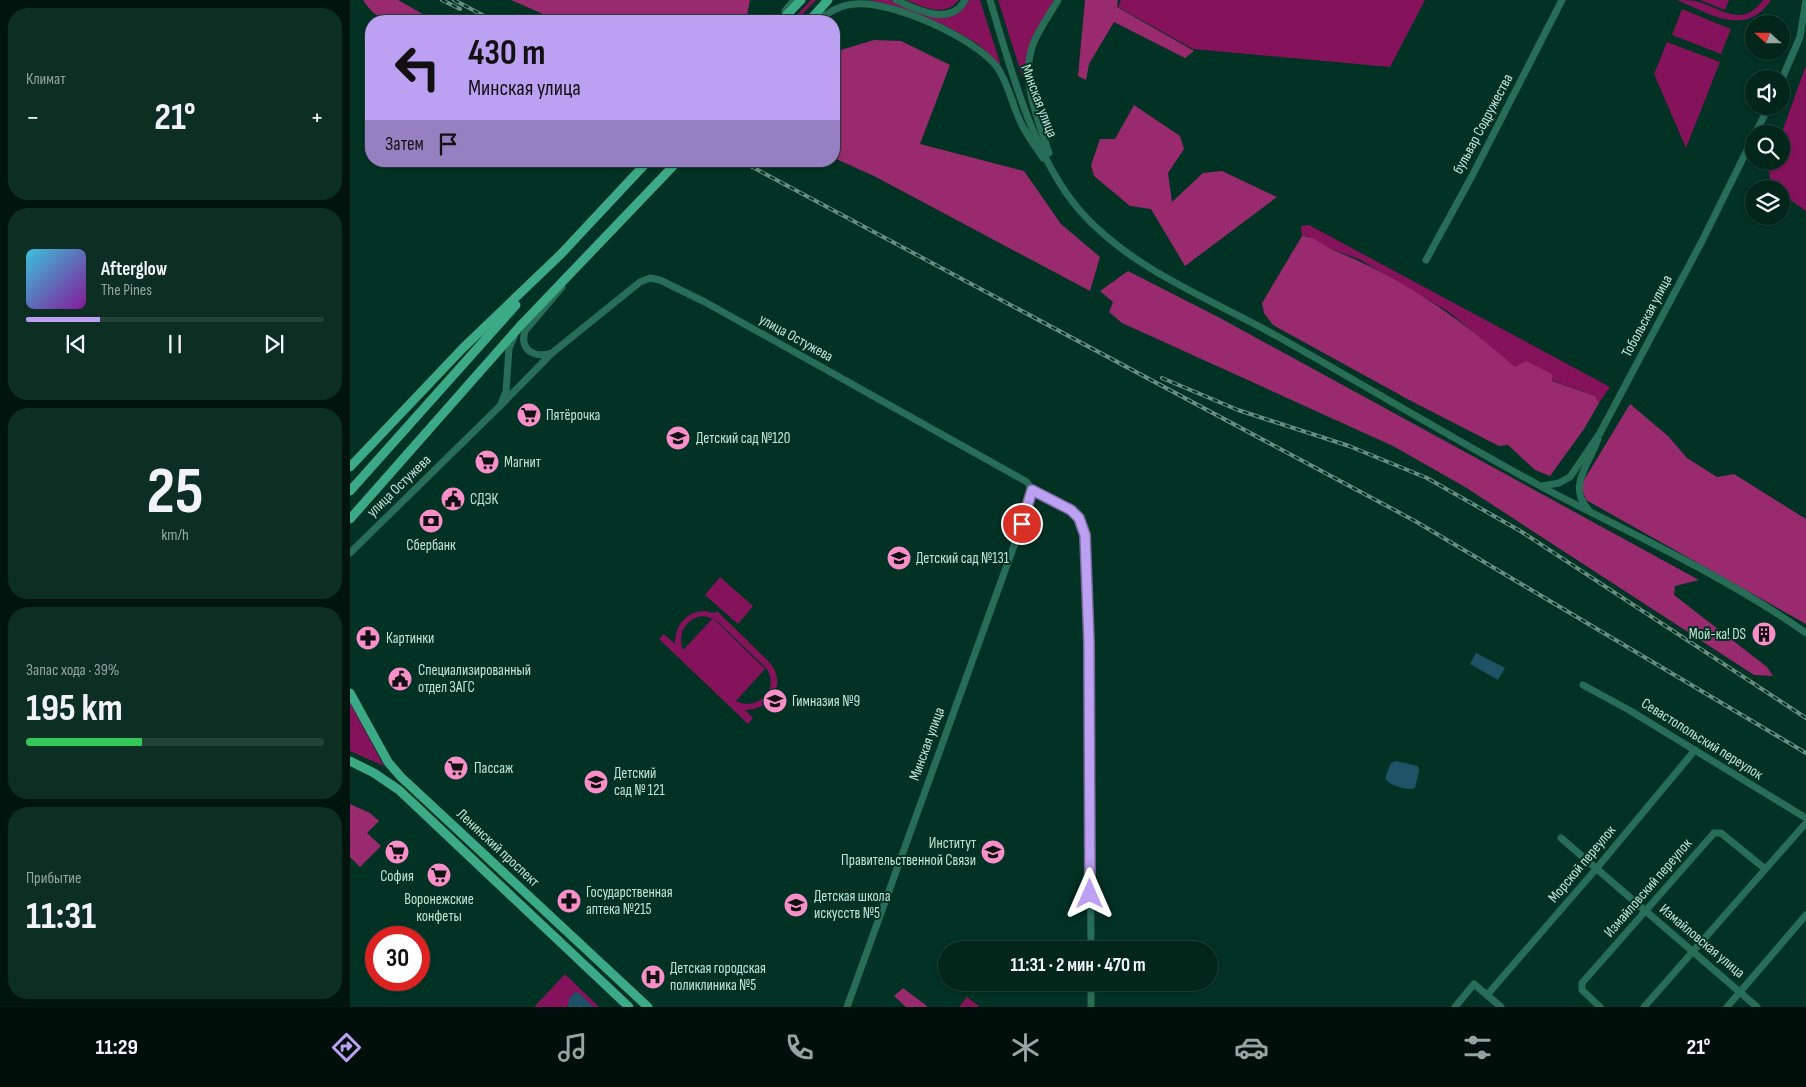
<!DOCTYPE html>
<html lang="ru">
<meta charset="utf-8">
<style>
:root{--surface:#02261a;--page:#0c2e23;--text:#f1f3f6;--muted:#96a5a2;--line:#234339;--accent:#bca0f2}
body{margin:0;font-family:"Sofia Sans Condensed",sans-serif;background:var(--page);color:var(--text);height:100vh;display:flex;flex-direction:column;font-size:19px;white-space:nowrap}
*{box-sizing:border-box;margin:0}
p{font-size:16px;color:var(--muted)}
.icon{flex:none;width:28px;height:28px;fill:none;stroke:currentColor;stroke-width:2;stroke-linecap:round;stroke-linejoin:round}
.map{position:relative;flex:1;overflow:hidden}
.side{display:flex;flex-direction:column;gap:8px;padding:8px;background:#01150e;width:350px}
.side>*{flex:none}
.banner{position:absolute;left:15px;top:15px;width:475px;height:152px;border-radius:20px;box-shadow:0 1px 4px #0004,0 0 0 1px var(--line);background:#bca0f2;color:#111;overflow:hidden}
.needle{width:32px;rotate:291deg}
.tools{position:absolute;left:1395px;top:15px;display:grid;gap:10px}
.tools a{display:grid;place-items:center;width:45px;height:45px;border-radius:50%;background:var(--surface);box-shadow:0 1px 4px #0004,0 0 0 1px var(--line);font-size:25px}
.speed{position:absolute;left:15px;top:926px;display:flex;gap:10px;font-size:25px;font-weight:700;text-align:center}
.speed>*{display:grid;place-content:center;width:65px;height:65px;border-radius:50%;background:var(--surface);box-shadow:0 1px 4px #0004,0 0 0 1px var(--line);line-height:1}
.speed .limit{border:8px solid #d22;background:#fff;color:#111}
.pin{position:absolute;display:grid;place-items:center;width:42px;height:42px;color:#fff;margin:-21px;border:2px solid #fff;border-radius:50%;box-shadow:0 1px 5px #0007}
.me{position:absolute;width:55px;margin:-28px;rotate:0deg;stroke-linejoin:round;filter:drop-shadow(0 0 4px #0008)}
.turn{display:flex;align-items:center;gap:18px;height:105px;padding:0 20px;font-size:22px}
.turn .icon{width:65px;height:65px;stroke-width:2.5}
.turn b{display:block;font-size:35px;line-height:42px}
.then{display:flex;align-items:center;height:48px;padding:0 20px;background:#0003;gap:10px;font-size:19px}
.big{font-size:38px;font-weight:700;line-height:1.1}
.side .tile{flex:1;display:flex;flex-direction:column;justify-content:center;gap:8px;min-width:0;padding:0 18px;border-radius:20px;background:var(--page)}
.side .dial{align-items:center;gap:0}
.dial b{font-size:65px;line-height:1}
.song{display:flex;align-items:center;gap:15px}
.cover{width:60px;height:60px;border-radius:8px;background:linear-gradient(135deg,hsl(190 70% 55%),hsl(290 70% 35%))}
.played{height:5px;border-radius:2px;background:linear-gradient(90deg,var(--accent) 25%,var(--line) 25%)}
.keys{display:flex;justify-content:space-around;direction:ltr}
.heat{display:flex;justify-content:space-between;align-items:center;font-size:28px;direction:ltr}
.charge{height:8px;border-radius:4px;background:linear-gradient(90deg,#34c759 39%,var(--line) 0)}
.trip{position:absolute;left:588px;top:941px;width:280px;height:50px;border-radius:25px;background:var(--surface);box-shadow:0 1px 4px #0004,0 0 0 1px var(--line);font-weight:700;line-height:50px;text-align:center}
.dock{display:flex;height:80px;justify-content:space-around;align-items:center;background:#010f0a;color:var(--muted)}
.dock .icon{width:35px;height:35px}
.dock .active{color:var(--accent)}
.dock b{font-size:22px;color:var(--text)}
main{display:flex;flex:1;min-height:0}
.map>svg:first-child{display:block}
.green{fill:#84135c;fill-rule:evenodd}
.forest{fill:#992a6e}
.water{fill:#1d5267}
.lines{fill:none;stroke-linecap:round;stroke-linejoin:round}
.minor{stroke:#286d56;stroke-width:7}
.major{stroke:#3daa86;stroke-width:9}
.rail-casing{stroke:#678e80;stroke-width:4}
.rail{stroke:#023223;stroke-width:2;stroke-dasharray:5.5;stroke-linecap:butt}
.route-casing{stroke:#7a689d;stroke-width:12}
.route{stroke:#bca0f2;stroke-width:9}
.labels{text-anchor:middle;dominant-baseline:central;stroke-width:4;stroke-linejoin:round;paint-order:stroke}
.street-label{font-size:15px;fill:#c5e2d5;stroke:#023223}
.poi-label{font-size:15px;fill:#c5e2d5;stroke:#023223;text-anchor:start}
</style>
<main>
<section class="side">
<div class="tile"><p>Климат</p>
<div class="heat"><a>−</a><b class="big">21°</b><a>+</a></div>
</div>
<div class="tile">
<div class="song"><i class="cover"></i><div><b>Afterglow</b><p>The Pines</p></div></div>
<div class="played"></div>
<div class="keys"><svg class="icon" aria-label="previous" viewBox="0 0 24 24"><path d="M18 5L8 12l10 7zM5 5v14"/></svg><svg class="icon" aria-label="pause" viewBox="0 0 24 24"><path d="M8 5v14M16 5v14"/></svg><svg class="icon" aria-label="next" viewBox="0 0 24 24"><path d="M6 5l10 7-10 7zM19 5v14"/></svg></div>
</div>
<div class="tile dial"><b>25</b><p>km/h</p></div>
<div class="tile"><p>Запас хода · 39%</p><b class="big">195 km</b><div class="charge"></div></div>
<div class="tile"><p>Прибытие</p><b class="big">11:31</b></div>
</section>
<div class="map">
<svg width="1456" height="1007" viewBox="0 0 1456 1007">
<rect width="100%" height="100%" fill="#023223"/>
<!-- green -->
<g class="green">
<polygon points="461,0 466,0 446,21 441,21"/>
<path d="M 517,0 C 524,0 533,0 540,0 C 567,7 600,36 619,0 L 630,0 L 651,66 C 643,61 635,49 626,43 C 597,24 551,5 517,0 Z"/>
<path d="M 556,0 L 609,0 C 595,18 573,7 556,0 Z"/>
<polygon points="648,0 704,0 679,46 673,79"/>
<polygon points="771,0 1075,0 1040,67 843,49 768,7"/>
<path d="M 1327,0 C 1333,0 1340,0 1346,1 C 1371,8 1392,29 1413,0 L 1421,0 C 1395,39 1359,13 1327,0 Z"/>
<polygon points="1350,0 1379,0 1375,10"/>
<polygon points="1332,9 1381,29 1371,54 1322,35"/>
<polygon points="1317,42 1370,62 1336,148 1304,74"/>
<polygon points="1456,65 1456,211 1431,193 1431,189 1426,189 1421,185 1419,171 1422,161 1431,161 1431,135"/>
<polygon points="959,225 1260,387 1249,403 1245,396 1165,367 1099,312 1009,259 981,249 958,236 952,236 951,226"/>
<polygon points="370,577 403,606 388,624 355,595"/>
<path d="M 354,611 L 365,613 L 367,611 L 420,663 C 438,684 420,711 395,710 L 403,718 L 398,724 L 309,639 L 314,634 L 325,644 C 325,626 335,612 354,611 ZM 352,616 L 365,619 L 416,668 C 431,689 407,712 386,701 L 415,669 L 363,618 L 333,650 C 327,635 335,619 352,616 Z"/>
<polygon points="0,703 34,766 0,751"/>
<polygon points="215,974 249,1007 184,1007"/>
<polygon points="617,997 630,1007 609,1007"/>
</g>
<!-- forest -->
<g class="forest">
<path d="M 13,0 L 48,0 L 85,21 C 54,21 32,30 13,0 Z"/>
<polygon points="161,0 400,0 397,15 381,21 209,21"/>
<polygon points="735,0 768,0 767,7 844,51 835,58 764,22 739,64 736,80 728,76"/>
<polygon points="524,40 551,41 600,65 570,144 674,171 711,224 750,257 740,291 524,176 484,158 484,52"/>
<polygon points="784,105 830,136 834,149 818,173 822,202 853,173 872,171 927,197 835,266 801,209 780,206 744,176 741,165 750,139 765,139"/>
<path d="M 952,236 C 964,236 973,245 983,250 C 1051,277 1111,319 1165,367 L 1176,361 L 1202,374 L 1202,381 L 1245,396 L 1249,403 L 1234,429 L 1200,476 L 1185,470 L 1158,445 L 1149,446 L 1061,401 L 923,325 L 914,313 L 912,303 Z"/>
<polygon points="778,271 870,318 1349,580 1325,586 1324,595 1417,667 1423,676 1404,675 1115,487 1043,446 772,323 759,312 763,302 750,291"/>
<polygon points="1280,404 1318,436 1337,458 1367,477 1384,474 1456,519 1456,624 1236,500 1231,485"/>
<polygon points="0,804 20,813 29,821 17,833 31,846 10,867 0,857"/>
<polygon points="553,988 577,1006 577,1007 556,1007 544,996"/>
</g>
<!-- water -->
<g class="water">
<polygon points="1126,653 1155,668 1148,680 1120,664"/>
<path d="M 1046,761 L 1068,766 L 1069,771 L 1065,788 C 1056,791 1040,786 1035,778 L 1041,763 Z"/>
<polygon points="225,992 229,993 243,1007 218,1007 219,999"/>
</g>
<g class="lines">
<!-- minor -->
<g class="minor">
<path d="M 546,0 C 567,10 601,27 615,0"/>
<path d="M 640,0 C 660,67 684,159 731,212 C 783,270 859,298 925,335 C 1014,385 1102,438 1192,487 C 1281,534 1374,575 1456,633"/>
<polyline points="435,11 444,0"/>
<path d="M 467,21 C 479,12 490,5 505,4 C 541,0 625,38 647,67 C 659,84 662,105 671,123 C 677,136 686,147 693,158"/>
<polyline points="1431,81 1450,37 1456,0"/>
<polyline points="1405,134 1419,106"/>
<path d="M 699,153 C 688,119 670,80 683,44 C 689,29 700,14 708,0"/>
<polyline points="1076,260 1122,176 1212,0"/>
<path d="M 202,353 C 185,358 169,351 175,331 L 212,287"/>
<polyline points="150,406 202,353 290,282 300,278 310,280 355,302 677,482 682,490"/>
<polyline points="1192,486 1209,483 1220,477 1250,433 1352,241 1404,136"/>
<polyline points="682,490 721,510 729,518 735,535 739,642 741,950"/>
<path d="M 1238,509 C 1217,486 1240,463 1248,439"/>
<polyline points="0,553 150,406 156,392 159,348 164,337"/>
<polyline points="1233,685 1279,710 1456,818"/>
<polyline points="1211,838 1407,1007"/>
<polyline points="741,982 741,1007"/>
<polyline points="1137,995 1246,869 1345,750"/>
<polyline points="497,1007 678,507 682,490"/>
<polyline points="1105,1007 1124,984 1151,1007"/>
<polyline points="1250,1007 1232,990 1232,983 1364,833 1371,833 1414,868"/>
<polyline points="1294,1007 1456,823"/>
<polyline points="1377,1007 1456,915"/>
</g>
<!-- major -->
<g class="major">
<polyline points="431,21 451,0"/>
<polyline points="459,21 478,0"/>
<polyline points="0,467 113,348 211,254 298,161"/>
<polyline points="0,491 166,305"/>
<polyline points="0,519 171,325 328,161"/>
<polyline points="0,693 38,762 51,777 298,1007"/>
<polyline points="0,761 24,773 49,790 279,1007"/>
</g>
<defs>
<g id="rail">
<polyline points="92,0 110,9"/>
<polyline points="104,0 144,21"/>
<polyline points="391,161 1065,521 1456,753"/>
<polyline points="812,378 888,410 999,446 1077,478 1172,532 1456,718"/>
</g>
</defs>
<!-- rail casing -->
<use href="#rail" class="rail-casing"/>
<!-- rail -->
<use href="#rail" class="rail"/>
</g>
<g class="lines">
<defs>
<polyline id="route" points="672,524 682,490 721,510 729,518 735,535 739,642 740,894"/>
</defs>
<!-- route casing -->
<use href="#route" class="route-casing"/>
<!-- route -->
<use href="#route" class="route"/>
</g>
<!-- icons -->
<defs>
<symbol id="supermarket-disc" viewBox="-11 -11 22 22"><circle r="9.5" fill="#f98fc8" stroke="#023223"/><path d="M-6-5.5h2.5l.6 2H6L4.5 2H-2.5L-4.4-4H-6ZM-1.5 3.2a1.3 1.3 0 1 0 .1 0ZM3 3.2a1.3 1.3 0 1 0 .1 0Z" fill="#111"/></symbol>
<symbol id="school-disc" viewBox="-11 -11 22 22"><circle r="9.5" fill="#f98fc8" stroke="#023223"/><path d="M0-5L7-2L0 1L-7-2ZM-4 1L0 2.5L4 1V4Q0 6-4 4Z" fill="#111"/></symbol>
<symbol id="civic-disc" viewBox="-11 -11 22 22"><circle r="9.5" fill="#f98fc8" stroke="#023223"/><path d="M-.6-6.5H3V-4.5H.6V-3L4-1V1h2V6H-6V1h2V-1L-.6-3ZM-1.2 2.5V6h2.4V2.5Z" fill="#111"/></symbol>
<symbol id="bank-disc" viewBox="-11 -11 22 22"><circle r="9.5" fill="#f98fc8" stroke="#023223"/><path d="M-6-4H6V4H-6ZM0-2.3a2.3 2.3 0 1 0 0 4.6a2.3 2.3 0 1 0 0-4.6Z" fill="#111"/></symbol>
<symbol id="building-disc" viewBox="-11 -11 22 22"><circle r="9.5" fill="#f98fc8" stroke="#023223"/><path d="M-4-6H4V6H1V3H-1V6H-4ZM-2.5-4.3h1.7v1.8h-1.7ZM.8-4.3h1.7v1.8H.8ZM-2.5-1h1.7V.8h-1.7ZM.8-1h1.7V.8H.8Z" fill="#111"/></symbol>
<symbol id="pharmacy-disc" viewBox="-11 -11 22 22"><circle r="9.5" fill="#f98fc8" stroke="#023223"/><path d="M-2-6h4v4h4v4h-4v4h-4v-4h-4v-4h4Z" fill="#111"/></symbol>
<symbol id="university-disc" viewBox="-11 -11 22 22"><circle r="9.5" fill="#f98fc8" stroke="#023223"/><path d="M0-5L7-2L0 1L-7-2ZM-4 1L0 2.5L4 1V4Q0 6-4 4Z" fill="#111"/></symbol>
<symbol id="hospital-disc" viewBox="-11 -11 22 22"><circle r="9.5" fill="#f98fc8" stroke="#023223"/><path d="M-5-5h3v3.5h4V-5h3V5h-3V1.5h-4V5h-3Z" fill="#111"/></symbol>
</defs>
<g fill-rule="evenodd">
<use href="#supermarket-disc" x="165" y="401" width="28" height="28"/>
<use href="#school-disc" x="314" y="424" width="28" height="28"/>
<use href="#supermarket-disc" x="123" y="448" width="28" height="28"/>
<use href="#civic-disc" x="89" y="485" width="28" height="28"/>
<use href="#bank-disc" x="67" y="507" width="28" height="28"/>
<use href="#school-disc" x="535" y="544" width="28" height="28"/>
<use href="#building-disc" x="1400" y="620" width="28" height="28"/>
<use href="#pharmacy-disc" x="4" y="624" width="28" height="28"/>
<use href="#civic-disc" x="36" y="665" width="28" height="28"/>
<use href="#school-disc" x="411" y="687" width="28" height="28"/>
<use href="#supermarket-disc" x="92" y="754" width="28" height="28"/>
<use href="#school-disc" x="232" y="768" width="28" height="28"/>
<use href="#supermarket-disc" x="33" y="838" width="28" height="28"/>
<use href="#university-disc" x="629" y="838" width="28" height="28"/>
<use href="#supermarket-disc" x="75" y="861" width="28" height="28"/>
<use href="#pharmacy-disc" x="205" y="887" width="28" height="28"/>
<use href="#school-disc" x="432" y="891" width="28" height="28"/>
<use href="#hospital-disc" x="289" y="963" width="28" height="28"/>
</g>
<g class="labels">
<!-- street labels -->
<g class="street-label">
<text transform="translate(689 101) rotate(69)">Минская улица</text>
<text transform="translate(1133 124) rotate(-62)">бульвар Содружества</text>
<text transform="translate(1297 316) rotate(-62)">Тобольская улица</text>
<text transform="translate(446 338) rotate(29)">улица Остужева</text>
<text transform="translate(49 486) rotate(-44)">улица Остужева</text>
<text transform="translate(1352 739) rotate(32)">Севастопольский переулок</text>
<text transform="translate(577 744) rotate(-70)">Минская улица</text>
<text transform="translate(148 848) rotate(43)">Ленинский проспект</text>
<text transform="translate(1232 864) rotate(-50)">Морской переулок</text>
<text transform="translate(1298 888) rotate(-49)">Измайловский переулок</text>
<text transform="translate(1352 941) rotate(40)">Измайловская улица</text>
</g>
<!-- poi labels -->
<g class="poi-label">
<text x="196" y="415">Пятёрочка</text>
<text x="346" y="438">Детский сад №120</text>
<text x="154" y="462">Магнит</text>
<text x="120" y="499">СДЭК</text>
<text x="81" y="545" text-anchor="middle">Сбербанк</text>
<text x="566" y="558">Детский сад №131</text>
<text x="1396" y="634" text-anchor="end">Мой-ка! DS</text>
<text x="36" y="638">Картинки</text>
<text x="68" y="670">Специализированный<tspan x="68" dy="17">отдел ЗАГС</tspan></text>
<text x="442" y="701">Гимназия №9</text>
<text x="124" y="768">Пассаж</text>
<text x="264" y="773">Детский<tspan x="264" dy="17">сад № 121</tspan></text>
<text x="626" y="843" text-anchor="end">Институт<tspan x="626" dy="17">Правительственной Связи</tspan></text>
<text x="47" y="876" text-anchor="middle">София</text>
<text x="236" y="892">Государственная<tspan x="236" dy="17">аптека №215</tspan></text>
<text x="464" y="896">Детская школа<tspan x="464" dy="17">искусств №5</tspan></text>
<text x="89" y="899" text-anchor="middle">Воронежские<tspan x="89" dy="17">конфеты</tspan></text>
<text x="320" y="968">Детская городская<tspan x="320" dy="17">поликлиника №5</tspan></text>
</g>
</g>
</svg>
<div class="tools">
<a><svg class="needle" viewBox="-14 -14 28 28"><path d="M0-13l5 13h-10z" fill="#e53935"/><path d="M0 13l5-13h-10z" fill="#96a5a2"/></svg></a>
<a><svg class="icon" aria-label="sound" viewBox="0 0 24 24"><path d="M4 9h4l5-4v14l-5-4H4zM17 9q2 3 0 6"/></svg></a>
<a><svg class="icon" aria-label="search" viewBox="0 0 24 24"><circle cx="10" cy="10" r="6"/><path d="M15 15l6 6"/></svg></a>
<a><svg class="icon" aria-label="layers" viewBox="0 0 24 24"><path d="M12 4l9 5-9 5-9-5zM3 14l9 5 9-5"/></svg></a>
</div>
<div class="speed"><div class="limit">30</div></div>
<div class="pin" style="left:672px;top:524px;background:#d93025"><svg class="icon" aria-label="arrive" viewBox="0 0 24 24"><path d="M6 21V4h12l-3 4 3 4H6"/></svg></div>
<svg class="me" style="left:740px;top:894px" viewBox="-20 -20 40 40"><path d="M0-17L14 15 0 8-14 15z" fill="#bca0f2" stroke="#fff" stroke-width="4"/></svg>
<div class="trip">11:31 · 2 мин · 470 m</div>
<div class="banner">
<div class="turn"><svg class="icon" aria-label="left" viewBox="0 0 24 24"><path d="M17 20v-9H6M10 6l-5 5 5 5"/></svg><div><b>430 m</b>Минская улица</div></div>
<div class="then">Затем<svg class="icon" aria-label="arrive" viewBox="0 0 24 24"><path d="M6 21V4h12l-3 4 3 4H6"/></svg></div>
</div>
</div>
</main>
<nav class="dock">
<b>11:29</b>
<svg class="icon active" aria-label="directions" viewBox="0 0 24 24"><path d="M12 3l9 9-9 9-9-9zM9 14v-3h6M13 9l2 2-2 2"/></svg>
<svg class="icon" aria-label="music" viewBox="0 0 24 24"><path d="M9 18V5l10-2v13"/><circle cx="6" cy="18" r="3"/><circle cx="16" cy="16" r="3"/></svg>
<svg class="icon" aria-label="phone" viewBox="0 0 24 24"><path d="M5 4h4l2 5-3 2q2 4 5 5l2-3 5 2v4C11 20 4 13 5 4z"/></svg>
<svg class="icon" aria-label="climate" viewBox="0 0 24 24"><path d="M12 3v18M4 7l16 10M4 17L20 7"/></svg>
<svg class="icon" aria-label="car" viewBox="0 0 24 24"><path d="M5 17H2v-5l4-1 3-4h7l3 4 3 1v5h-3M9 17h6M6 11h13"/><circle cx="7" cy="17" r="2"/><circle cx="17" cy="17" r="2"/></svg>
<svg class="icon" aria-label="filters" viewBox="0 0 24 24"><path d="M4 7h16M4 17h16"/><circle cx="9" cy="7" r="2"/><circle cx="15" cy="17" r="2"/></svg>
<b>21°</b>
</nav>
